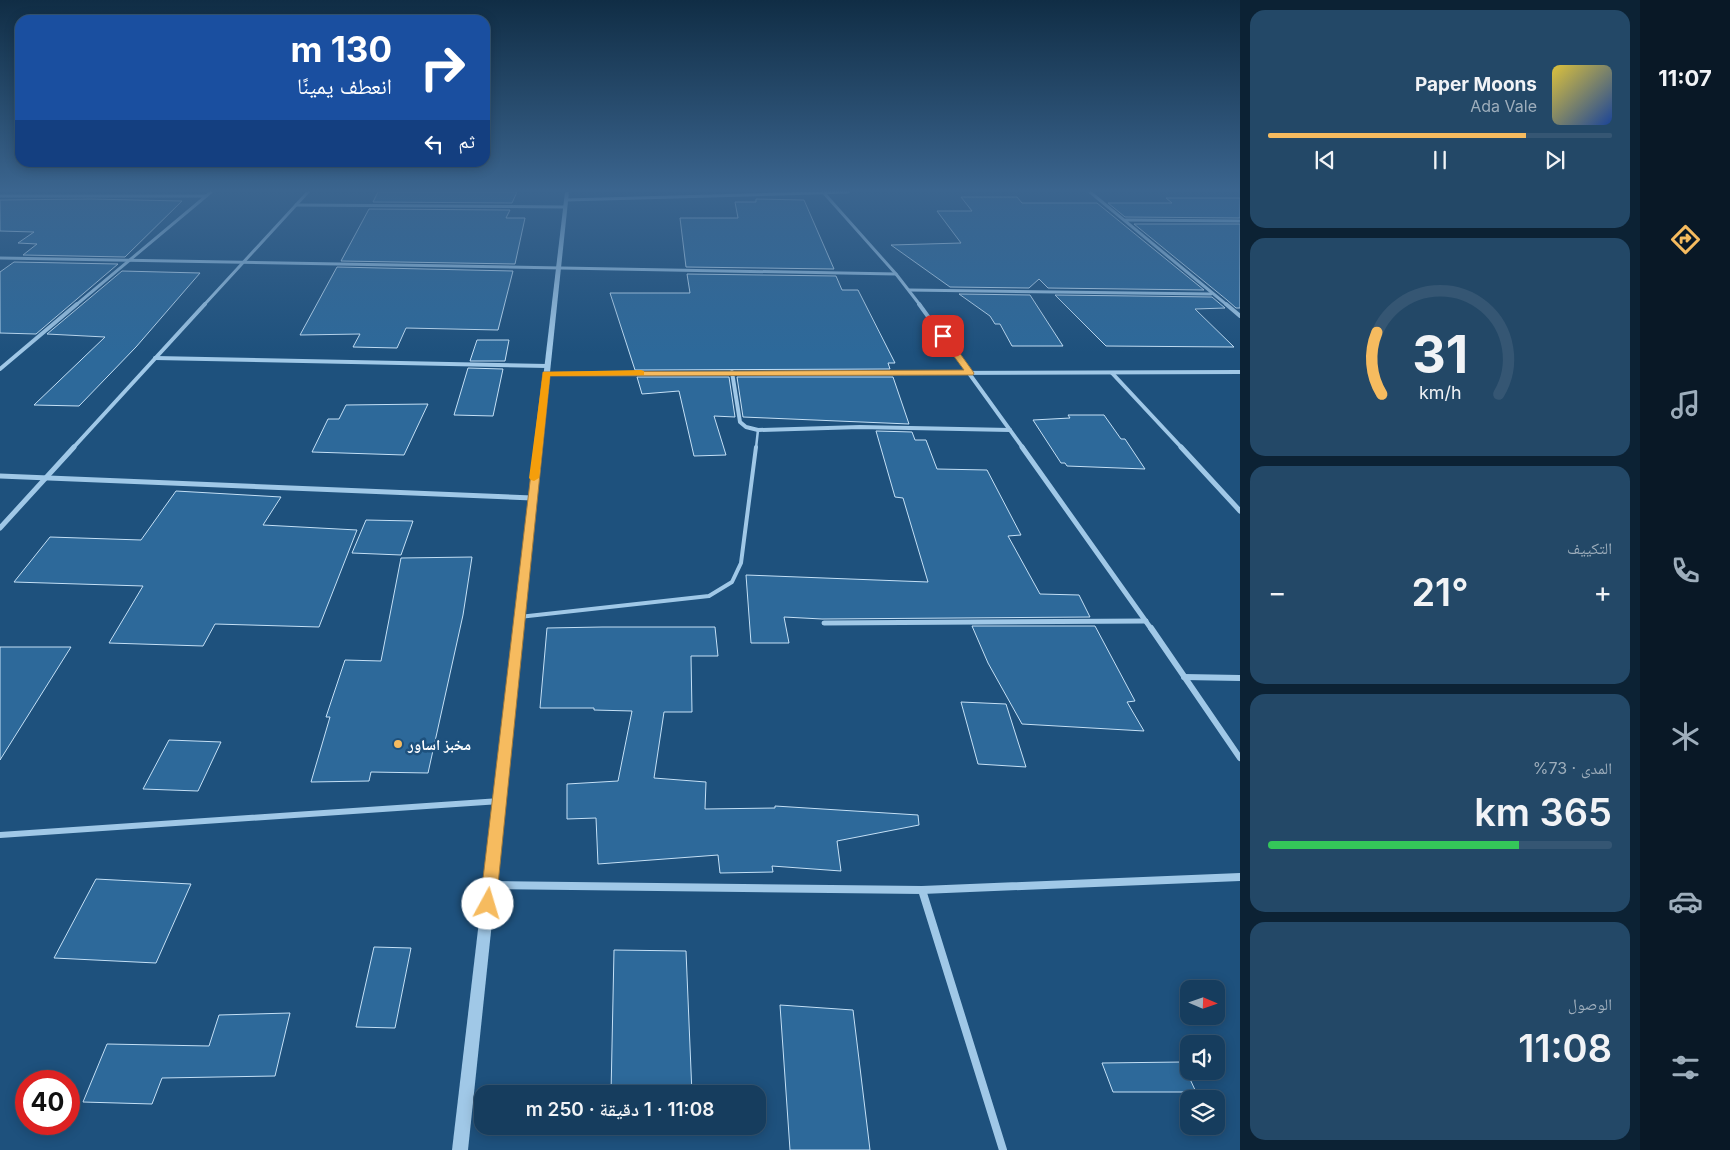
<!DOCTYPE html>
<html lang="ar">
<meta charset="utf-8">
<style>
:root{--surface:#163d5e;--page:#234867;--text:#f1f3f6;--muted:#9eaebc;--line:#355673;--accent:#f6bb5f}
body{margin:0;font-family:Inter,"Noto Naskh Arabic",sans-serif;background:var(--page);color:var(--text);direction:rtl;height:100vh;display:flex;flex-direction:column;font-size:19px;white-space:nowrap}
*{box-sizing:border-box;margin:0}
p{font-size:16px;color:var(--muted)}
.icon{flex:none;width:28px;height:28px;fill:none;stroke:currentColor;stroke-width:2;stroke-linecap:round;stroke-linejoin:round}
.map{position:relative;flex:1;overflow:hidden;direction:ltr}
.side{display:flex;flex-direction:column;gap:10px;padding:10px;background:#0c2234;width:400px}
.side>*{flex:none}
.hud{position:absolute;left:15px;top:15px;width:475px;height:152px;border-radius:15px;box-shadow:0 2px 12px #0003,0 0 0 1px var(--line);direction:rtl;background:#1a4fa0;color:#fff;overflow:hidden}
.needle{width:32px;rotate:92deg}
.controls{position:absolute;left:1180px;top:980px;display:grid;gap:10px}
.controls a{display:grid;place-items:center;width:45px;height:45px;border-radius:10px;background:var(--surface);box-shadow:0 2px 12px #0003,0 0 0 1px var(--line);font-size:25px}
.speed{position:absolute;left:15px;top:1070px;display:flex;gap:10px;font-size:25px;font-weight:700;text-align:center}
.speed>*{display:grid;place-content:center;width:65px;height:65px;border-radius:50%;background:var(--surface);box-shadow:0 2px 12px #0003,0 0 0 1px var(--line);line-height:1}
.speed .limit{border:8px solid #d22;background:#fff;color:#111}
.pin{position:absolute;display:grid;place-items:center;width:42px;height:42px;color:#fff;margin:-21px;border-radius:10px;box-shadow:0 2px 8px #0006}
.me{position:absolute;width:55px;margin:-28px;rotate:6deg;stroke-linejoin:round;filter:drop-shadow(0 0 4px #0008)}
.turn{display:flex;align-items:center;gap:18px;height:105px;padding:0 15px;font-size:22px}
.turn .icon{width:65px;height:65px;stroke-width:2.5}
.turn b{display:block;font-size:35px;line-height:42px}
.then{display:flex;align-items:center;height:48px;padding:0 15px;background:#0003;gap:10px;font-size:19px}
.big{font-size:38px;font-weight:600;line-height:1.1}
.side .card{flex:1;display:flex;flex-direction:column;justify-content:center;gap:8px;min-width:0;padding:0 18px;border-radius:15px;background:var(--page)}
.side .dial{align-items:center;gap:0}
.dial svg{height:130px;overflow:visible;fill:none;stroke:var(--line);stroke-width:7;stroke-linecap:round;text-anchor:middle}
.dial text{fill:var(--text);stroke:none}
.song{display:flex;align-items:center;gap:15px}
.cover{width:60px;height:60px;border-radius:8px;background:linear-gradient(135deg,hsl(50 70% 55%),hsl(220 70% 35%))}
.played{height:5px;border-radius:2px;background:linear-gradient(90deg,var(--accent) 75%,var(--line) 75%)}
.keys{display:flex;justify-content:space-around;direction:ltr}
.heat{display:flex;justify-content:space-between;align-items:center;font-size:28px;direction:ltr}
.charge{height:8px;border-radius:4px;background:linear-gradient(90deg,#34c759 73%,var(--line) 0)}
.trip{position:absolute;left:474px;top:1085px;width:292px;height:50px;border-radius:15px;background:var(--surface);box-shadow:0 2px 12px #0003,0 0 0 1px var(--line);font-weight:600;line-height:50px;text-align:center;direction:rtl}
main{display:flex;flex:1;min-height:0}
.dock{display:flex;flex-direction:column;width:90px;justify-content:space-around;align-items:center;background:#091826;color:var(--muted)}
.dock .icon{width:35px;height:35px}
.dock .active{color:var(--accent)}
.dock b{font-size:22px;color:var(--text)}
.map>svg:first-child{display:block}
.building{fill:#2d699a;stroke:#c4e0f6}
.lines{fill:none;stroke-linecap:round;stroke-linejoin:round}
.service-far1{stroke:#a0c8e7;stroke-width:2.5}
.service{stroke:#a0c8e7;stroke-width:4}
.minor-far4{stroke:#a0c8e7;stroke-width:3}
.minor-far3{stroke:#a0c8e7;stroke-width:4}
.minor-far2{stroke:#a0c8e7;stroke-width:5}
.minor-far1{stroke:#a0c8e7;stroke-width:6}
.minor{stroke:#a0c8e7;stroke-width:8}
.tertiary{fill:#a0c8e7;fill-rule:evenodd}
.route{fill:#f6bb5f;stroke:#a07a3e}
.slow{fill:#f59e0b}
.poi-dot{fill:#f6bb5f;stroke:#1e517d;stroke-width:2}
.labels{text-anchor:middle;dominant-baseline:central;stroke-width:5;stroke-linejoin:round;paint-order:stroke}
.near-poi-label{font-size:15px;font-weight:bold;fill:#fff;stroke:#1e517d;text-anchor:start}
</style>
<main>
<nav class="dock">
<b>11:07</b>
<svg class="icon active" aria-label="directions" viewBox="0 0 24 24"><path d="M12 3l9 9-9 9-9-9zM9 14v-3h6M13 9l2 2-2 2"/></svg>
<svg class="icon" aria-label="music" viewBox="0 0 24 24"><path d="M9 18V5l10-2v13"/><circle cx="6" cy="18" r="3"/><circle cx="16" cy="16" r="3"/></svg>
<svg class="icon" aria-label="phone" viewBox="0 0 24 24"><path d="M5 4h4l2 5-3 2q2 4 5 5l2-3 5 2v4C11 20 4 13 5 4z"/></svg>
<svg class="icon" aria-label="climate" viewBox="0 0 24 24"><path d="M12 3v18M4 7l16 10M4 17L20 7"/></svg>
<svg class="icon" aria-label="car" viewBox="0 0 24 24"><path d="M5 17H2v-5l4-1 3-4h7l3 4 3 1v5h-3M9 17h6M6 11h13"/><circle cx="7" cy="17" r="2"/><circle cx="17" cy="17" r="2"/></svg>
<svg class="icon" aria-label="filters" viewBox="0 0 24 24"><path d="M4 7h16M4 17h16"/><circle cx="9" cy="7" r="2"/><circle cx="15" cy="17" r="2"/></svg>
</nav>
<section class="side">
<div class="card">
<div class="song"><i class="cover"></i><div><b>Paper Moons</b><p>Ada Vale</p></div></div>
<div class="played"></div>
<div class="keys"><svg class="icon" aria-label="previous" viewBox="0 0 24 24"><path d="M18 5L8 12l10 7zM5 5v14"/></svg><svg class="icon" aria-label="pause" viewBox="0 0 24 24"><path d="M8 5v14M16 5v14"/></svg><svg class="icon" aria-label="next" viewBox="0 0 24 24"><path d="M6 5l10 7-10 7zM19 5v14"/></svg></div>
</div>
<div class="card dial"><svg viewBox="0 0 100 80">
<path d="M14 69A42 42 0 1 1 86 69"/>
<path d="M14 69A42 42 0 0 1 11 31" stroke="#f6bb5f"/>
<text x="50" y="56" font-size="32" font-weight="700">31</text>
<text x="50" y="72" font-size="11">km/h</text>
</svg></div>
<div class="card"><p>التكييف</p>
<div class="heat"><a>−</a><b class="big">21°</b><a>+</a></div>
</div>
<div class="card"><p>المدى · 73%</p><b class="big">365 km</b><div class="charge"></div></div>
<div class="card"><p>الوصول</p><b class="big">11:08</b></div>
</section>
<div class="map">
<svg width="1240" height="1150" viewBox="0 0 1240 1150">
<rect width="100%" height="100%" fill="#1e517d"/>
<!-- building -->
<g class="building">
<polygon points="378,192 517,192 512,203 373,202"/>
<polygon points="961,197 1017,197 1022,203 1097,203 1204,290 1048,288 1039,279 1029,288 950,287 891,245 961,243 937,211 972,211"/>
<polygon points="1166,198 1240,198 1240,218 1125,217 1108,203 1172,203"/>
<polygon points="91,199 182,201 125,257 23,255 37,244 18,243 34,232 0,231 0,200"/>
<polygon points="756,199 804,200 834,269 686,267 680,218 738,218 735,202 756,202"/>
<polygon points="369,209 510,210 506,218 525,218 515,264 341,261"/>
<polygon points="1134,224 1240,224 1240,308 1236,308 1227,300"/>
<polygon points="14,262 118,264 36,334 0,333 0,272"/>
<polygon points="337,267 513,271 498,330 406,328 397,348 353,347 360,334 300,335"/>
<polygon points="122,271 200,273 136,347 79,406 34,405 105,337 47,334"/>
<polygon points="687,274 836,276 842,290 858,290 895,363 888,363 890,369 635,370 610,293 690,293"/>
<polygon points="959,294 1030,295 1063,346 1012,346 1000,324 995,324 990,316"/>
<polygon points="1055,295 1212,297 1225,308 1195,309 1234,347 1106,346"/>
<polygon points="477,340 509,340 505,361 470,361"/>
<polygon points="468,368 503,369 493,416 454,415"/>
<polygon points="637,377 729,377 735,417 714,416 726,455 694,456 679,391 642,394"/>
<polygon points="737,377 893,377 909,424 743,417"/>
<polygon points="428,404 404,455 312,452 328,419 339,419 346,405"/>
<polygon points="1068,415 1104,415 1121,439 1125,439 1145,469 1067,466 1065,463 1061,463 1033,420 1070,418"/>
<polygon points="876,431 912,432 915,440 926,440 937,469 987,470 1021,535 1008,536 1040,594 1079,595 1090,617 822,619 784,617 789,643 751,643 746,575 928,582 903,498 895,497"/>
<polygon points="176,491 281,497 263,525 357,530 319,627 215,624 203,646 109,643 143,586 14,582 50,537 141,540"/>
<polygon points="366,520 413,521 401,555 352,553"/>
<polygon points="472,557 463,615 428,773 371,772 369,781 311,782 330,717 326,717 345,660 381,661 401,558"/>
<polygon points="972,626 1095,626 1135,701 1127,702 1144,731 1022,724 988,663"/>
<polygon points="602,627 715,627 718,656 691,656 692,712 664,712 654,778 706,782 705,809 775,808 775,806 918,815 919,825 837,841 841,871 772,866 773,872 720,873 718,855 598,864 596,818 567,819 567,784 618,781 632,711 594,710 594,708 540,708 547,628"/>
<polygon points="0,647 71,647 0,760"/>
<polygon points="961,702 1006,704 1026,767 978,764"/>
<polygon points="169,740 221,742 198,791 143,789"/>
<polygon points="96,879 191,884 156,963 54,958"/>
<polygon points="374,947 411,948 395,1028 356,1027"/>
<polygon points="614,950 686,951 692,1094 611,1094"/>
<polygon points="780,1005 853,1010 870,1150 790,1150"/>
<polygon points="290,1013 275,1076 162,1078 152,1104 83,1102 107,1044 209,1046 219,1015"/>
<polygon points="1182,1062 1196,1092 1113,1092 1102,1063"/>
</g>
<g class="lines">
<!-- service-far1 -->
<polyline class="service-far1" points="756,448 758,430"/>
<!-- service -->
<polyline class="service" points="519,617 709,596 732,582 741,563 756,447"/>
<!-- minor-far4 -->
<g class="minor-far4">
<polyline points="823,192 896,274 920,305"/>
<polyline points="1090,192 1227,305"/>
<polyline points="0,196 205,196"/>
<polyline points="566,200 848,192"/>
<polyline points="296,205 565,207"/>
<polyline points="1126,220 1240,221"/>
<polyline points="0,258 896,274"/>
<polyline points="909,290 1211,294"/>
<polyline points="76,305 211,192"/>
<polyline points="204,305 308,192"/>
</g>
<!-- minor-far3 -->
<g class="minor-far3">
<polyline points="919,304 1023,448"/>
<polyline points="1226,304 1240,316"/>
<polyline points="155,358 547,366"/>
<polyline points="0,369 77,304"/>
<polyline points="732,372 740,422 746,427 758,430 860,427 1010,430"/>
<polyline points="1112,373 1182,448"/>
<polyline points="546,374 1240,372"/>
<polyline points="73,448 205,304"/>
</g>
<!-- minor-far2 -->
<g class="minor-far2">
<polyline points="1022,447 1152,630"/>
<polyline points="1181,447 1240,511"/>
<polyline points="0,476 532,498"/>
<polyline points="0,528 74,447"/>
<polyline points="824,623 1146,621"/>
</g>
<!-- minor-far1 -->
<g class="minor-far1">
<polyline points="1151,628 1240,758"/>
<polyline points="1184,677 1240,678"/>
<polyline points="0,835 500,801"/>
</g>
<!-- minor -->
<g class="minor">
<polyline points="491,885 922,890 1240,877"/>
<polyline points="922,890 1003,1150"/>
</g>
<!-- tertiary -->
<polygon class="tertiary" points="565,192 569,192 468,1150 452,1150"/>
</g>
<!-- sky -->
<linearGradient id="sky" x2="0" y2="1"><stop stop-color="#102d45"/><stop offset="0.54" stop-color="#3b658f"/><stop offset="1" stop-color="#3b658f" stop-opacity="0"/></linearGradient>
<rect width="1240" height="353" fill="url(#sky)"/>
<!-- route -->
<polygon class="route" points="940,334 946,334 974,373 973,375 550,376 496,904 494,909 488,911 483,909 480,904 543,372 964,370 939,336"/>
<!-- slow -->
<polygon class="slow" points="641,370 644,371 644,375 550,376 539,478 534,481 531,480 529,478 543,372"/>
<!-- markers -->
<circle class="poi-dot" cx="398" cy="744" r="5"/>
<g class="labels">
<!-- near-poi labels -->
<g class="near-poi-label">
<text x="408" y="744">مخبز اساور</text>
</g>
</g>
</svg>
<div class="controls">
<a><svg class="needle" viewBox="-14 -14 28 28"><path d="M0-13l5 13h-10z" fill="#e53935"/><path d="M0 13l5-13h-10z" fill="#9eaebc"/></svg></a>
<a><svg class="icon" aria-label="sound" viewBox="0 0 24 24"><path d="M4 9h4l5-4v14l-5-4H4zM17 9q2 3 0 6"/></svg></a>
<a><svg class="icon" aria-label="layers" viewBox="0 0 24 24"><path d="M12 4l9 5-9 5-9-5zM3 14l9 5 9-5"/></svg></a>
</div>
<div class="speed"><div class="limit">40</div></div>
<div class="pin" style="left:943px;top:336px;background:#d93025"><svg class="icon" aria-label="arrive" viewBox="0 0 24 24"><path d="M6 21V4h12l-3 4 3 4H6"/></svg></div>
<svg class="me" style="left:488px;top:904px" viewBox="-20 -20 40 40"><circle r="19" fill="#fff"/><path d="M0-13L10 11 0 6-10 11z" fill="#f6bb5f"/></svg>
<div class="trip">11:08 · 1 دقيقة · 250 m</div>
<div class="hud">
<div class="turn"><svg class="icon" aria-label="right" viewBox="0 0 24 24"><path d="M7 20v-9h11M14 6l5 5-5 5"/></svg><div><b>130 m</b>انعطف يمينًا</div></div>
<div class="then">ثم<svg class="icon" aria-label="left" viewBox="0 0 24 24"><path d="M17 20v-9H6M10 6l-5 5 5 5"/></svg></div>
</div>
</div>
</main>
